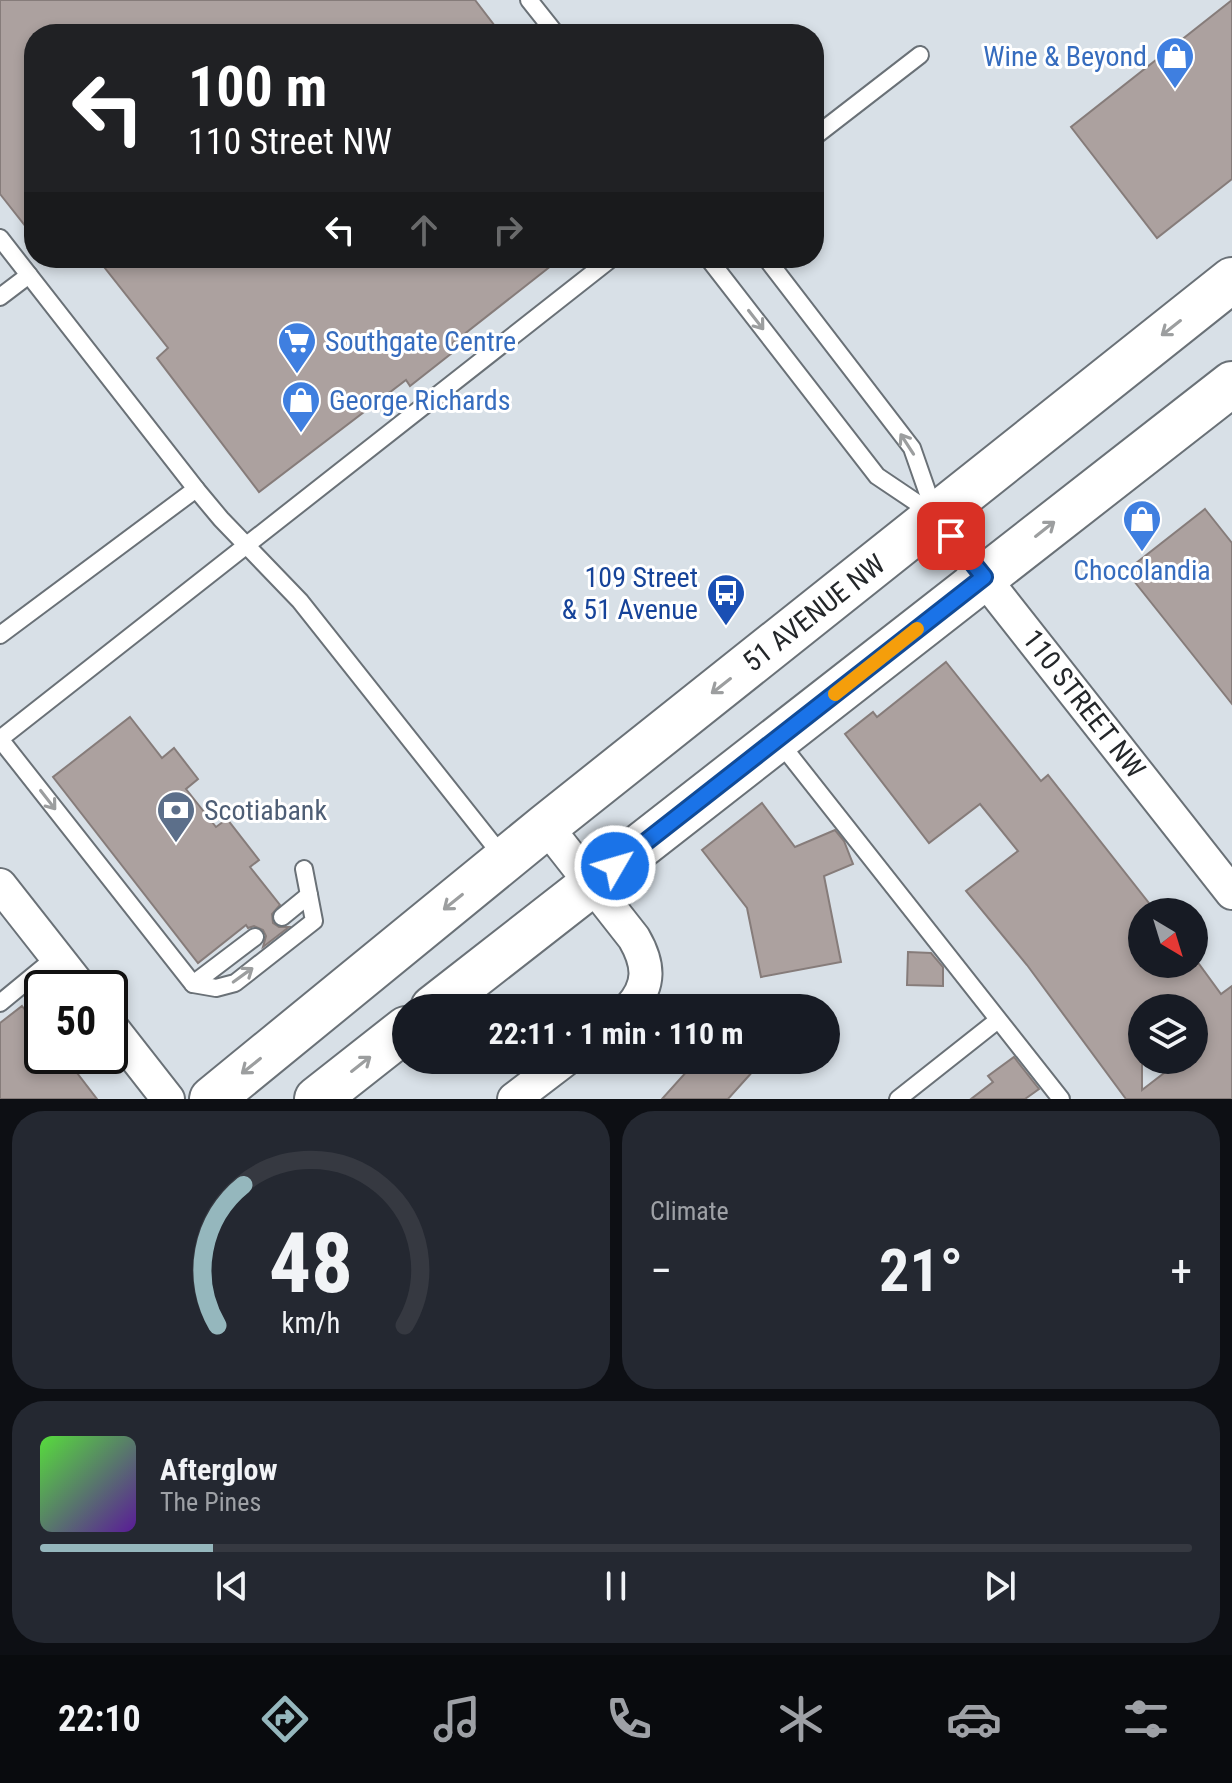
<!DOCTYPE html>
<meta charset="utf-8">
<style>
:root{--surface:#171b24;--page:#242831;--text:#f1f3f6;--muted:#9ea1a6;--line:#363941;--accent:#95b7bd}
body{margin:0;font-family:"Roboto Condensed",sans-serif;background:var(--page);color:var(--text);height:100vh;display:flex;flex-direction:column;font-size:30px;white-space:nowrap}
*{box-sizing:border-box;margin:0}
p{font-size:26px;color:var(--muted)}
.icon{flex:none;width:44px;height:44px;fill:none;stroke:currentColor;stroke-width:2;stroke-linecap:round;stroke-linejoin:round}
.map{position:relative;height:1099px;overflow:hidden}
.drawer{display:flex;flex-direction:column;gap:12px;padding:12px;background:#0d0f14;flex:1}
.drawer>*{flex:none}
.hud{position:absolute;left:24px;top:24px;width:800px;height:244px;border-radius:32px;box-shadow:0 4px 12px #0003;background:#202124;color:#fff;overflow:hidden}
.needle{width:52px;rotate:142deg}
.buttons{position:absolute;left:1128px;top:898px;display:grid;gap:16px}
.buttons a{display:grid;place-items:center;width:80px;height:80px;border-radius:50%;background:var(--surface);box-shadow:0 4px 12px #0003;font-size:40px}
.speed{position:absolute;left:24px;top:970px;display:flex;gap:16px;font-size:40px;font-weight:700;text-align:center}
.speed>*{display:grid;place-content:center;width:104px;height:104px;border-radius:50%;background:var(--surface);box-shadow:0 4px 12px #0003;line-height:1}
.speed .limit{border:4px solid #111;border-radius:12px;background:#fff;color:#111}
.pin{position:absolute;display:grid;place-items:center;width:68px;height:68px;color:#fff;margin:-34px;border-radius:16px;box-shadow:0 4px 12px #0006}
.me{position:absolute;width:88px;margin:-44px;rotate:52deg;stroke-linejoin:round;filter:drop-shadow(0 0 6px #0008)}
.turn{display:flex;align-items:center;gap:28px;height:168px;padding:0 32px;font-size:36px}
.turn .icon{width:104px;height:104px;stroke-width:2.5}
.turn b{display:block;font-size:56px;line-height:68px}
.lanes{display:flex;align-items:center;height:76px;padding:0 32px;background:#0003;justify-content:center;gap:40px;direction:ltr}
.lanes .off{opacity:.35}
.big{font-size:60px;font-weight:700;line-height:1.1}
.drawer .tile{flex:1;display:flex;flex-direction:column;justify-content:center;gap:12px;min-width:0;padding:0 28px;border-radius:32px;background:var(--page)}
.drawer .dial{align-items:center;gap:0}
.dial svg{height:208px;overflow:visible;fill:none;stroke:var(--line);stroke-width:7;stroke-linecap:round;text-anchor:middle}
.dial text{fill:var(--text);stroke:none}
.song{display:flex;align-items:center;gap:24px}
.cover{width:96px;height:96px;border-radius:12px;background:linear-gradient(135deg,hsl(110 70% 55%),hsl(270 70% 35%))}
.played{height:8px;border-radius:4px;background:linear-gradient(90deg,var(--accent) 15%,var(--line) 15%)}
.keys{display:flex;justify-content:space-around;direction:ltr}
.heat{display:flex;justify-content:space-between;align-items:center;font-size:44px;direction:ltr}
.drawer .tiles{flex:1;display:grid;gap:12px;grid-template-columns:1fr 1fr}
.tile:last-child{grid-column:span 2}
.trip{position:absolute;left:392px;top:994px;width:448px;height:80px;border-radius:40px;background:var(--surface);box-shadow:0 4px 12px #0003;font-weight:700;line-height:80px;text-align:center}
.dock{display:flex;height:128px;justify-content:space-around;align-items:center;background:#090b0e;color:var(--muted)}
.dock .icon{width:56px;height:56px}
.dock .active{color:var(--accent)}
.dock b{font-size:36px;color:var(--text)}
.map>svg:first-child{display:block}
.building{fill:#aca19f;stroke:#867c7a;stroke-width:2;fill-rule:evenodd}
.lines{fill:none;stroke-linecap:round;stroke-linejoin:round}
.lane-casing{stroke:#6a7177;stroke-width:20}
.street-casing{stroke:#6a7177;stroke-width:36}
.secondary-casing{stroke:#6a7177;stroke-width:48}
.lane{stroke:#fff;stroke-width:16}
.street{stroke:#fff;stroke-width:32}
.secondary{stroke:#fff;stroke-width:44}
.oneway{stroke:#9c9e9f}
.route-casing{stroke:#114b97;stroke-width:20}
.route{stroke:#1a73e8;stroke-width:14}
.slow{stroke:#f59e0b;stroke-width:14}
.labels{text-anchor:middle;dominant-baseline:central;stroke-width:6;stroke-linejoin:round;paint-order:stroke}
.shop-label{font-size:28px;fill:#366cbe;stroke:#fff;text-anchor:start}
.transit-label{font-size:28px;fill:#164399;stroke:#fff;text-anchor:end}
.street-label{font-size:28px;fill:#24272a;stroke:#fff}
.service-label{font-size:28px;fill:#4e5e75;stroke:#fff;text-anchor:start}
</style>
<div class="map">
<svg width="1232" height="1099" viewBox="0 0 1232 1099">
<rect width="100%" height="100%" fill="#d8e0e7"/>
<!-- building -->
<g class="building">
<polygon points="0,0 475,0 501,34 34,34 34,237 0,194"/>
<polygon points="1232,0 1232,179 1157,238 1071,127"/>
<polygon points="97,258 561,258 453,343 457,349 410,386 406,380 259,492 157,358 168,348"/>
<polygon points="1205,509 1232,543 1232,704 1126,571"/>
<path d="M 946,662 L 1041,781 L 1048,775 L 1156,912 L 1142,912 L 1142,964 L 1199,964 L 1221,994 L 1232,986 L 1232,1099 L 1126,1099 L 1027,965 L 966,891 L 1018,851 L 980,804 L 929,843 L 845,734 L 873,712 L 877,717 ZM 1142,1008 L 1194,1008 L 1194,1060 L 1181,1060 L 1142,1090 Z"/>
<polygon points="130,717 162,758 174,748 198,779 186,789 216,827 227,819 259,860 250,867 280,905 272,914 273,923 279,927 289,927 263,947 266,936 263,930 254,926 248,928 246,925 198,963 53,777"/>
<polygon points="762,803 795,847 835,830 844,841 853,864 824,876 841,962 761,977 747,908 702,850"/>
<polygon points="908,952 931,953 943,967 943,986 907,985"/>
<polygon points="22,1006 42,1032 42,1056 64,1056 97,1099 0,1099 0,1023"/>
<polygon points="1014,1057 1039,1089 1025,1099 971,1099 993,1082 988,1076"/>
<polygon points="697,1060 763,1060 728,1099 662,1099"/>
</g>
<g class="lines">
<defs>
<g id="lane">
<polyline points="529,0 556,34"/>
<polyline points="814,137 920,55"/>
<polyline points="0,238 196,489 221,519 300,601 503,857"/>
<polyline points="708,258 877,476 932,513"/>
<polyline points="766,258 912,448 935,514"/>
<polyline points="0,297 29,275"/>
<polyline points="0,635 196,489"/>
<polyline points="777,739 1061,1099"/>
<polyline points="304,869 314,921 235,983 216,988 193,984 0,739 612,258"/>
<polyline points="282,917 309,895"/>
<polyline points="193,984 255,937"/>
<polyline points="0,1003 56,957"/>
<polyline points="898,1099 998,1020"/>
</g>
<g id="street">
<polyline points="935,516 1232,893"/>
<path d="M 546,826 L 634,938 C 649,964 651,985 630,1008"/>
<polyline points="0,885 81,988"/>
<polyline points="110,1025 168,1099"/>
<polyline points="514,1099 565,1060"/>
</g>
<g id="secondary">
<polyline points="433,1008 1232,384"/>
<polyline points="212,1099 546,826 1232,280"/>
<polyline points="317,1099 406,1029"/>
</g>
</defs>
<!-- lane casing -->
<use href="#lane" class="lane-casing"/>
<!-- street casing -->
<use href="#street" class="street-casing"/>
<!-- secondary casing -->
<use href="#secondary" class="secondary-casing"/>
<!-- lane -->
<use href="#lane" class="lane"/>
<!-- street -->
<use href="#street" class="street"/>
<!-- secondary -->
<use href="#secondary" class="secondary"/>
</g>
<!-- one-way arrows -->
<defs><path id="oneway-shaft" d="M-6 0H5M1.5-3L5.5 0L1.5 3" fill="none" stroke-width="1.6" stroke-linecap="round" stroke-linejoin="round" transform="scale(2)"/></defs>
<g class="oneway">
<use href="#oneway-shaft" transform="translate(756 320) rotate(52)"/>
<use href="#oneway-shaft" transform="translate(1171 328) rotate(142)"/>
<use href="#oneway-shaft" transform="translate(907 444) rotate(-123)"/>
<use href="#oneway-shaft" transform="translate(1045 529) rotate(-38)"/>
<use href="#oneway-shaft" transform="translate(721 686) rotate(142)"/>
<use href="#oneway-shaft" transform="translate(48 800) rotate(52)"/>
<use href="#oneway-shaft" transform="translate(453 902) rotate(141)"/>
<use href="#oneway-shaft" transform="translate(243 975) rotate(-36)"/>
<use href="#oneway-shaft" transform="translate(361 1064) rotate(-38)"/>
<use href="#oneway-shaft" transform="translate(251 1066) rotate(141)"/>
</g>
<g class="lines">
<defs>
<polyline id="route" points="615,866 984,577 951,536"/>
</defs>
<!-- route casing -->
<use href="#route" class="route-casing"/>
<!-- route -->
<use href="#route" class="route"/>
<!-- slow -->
<polyline class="slow" points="835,694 917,629"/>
</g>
<!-- icons -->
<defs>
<symbol id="shop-pin" viewBox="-11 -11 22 30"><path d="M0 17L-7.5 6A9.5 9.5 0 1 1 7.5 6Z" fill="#3f7fe0" stroke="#fff"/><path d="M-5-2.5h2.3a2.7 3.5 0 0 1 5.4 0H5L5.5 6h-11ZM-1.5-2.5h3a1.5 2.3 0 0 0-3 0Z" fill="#fff"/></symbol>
<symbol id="supermarket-pin" viewBox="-11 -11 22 30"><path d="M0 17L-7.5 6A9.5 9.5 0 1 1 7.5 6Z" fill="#3f7fe0" stroke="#fff"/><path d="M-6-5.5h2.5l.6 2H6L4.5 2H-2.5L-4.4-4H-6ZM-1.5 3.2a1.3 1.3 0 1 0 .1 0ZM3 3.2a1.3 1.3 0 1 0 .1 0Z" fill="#fff"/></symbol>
<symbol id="bus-pin" viewBox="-11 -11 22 30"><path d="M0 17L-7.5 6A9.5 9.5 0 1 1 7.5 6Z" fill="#1a4fb4" stroke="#fff"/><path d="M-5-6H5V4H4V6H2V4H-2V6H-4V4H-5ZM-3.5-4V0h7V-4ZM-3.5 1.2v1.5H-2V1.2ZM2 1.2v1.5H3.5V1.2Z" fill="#fff"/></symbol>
<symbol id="bank-pin" viewBox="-11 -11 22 30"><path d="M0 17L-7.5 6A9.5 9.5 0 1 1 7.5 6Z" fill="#5c6f8a" stroke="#fff"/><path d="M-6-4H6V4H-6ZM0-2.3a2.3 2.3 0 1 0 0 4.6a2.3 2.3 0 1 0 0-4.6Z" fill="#fff"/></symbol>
</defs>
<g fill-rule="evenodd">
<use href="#shop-pin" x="1153" y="34" width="44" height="60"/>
<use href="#supermarket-pin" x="275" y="319" width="44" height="60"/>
<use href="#shop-pin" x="279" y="378" width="44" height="60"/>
<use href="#shop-pin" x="1120" y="497" width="44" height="60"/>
<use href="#bus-pin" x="704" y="571" width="44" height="60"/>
<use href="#bank-pin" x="154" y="788" width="44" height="60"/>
</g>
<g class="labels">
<!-- shop labels -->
<g class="shop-label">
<text x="1147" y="56" text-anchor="end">Wine &amp; Beyond</text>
<text x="325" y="341">Southgate Centre</text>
<text x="329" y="400">George Richards</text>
<text x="1142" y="570" text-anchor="middle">Chocolandia</text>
</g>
<!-- transit labels -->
<g class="transit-label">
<text x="698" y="577">109 Street<tspan x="698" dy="32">&amp; 51 Avenue</tspan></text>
</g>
<!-- street labels -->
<g class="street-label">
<text transform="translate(814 613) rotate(-38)">51 AVENUE NW</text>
<text transform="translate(1084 704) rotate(52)">110 STREET NW</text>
</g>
<!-- service labels -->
<g class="service-label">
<text x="204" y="810">Scotiabank</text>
</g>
</g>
</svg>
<div class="buttons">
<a><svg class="needle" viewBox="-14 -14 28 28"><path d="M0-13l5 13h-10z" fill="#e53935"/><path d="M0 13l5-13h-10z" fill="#9ea1a6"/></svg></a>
<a><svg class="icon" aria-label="layers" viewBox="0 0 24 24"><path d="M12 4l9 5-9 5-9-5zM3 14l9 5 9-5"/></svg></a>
</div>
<div class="speed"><div class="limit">50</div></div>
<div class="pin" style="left:951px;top:536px;background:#d93025"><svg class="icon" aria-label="arrive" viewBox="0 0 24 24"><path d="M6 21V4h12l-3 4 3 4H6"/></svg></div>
<svg class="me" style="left:615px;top:866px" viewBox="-20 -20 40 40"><circle r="17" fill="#1a73e8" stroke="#fff" stroke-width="3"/><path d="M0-11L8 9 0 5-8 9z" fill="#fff"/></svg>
<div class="trip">22:11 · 1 min · 110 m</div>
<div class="hud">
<div class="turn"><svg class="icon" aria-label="left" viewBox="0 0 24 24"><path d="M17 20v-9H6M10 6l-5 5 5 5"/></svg><div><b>100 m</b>110 Street NW</div></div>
<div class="lanes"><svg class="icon" aria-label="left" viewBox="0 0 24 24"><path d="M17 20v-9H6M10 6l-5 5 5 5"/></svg><svg class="icon off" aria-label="ahead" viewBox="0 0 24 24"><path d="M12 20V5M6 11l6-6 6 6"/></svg><svg class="icon off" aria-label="right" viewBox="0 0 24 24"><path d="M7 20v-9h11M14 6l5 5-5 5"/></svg></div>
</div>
</div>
<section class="drawer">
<div class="tiles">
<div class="tile dial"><svg viewBox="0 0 100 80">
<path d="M14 69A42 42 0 1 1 86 69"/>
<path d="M14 69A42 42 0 0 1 24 15" stroke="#95b7bd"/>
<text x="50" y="56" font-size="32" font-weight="700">48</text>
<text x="50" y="72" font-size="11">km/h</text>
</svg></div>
<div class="tile"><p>Climate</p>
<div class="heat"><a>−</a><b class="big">21°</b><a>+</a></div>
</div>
<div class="tile">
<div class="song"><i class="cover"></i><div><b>Afterglow</b><p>The Pines</p></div></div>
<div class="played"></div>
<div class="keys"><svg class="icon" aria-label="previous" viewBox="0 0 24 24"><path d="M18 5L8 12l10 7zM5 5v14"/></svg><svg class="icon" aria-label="pause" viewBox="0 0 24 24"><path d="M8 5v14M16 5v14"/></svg><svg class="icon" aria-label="next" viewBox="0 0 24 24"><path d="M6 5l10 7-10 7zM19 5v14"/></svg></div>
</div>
</div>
</section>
<nav class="dock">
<b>22:10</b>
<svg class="icon active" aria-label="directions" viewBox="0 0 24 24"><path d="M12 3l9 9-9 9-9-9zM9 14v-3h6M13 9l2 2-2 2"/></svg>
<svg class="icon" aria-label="music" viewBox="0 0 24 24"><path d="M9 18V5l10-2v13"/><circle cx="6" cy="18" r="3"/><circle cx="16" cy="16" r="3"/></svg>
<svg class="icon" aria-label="phone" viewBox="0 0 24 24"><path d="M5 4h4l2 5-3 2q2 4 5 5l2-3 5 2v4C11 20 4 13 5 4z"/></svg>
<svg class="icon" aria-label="climate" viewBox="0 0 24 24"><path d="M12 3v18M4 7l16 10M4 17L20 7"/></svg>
<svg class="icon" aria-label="car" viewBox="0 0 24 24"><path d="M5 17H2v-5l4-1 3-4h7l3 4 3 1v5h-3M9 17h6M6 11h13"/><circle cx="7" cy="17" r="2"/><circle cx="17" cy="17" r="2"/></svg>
<svg class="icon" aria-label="filters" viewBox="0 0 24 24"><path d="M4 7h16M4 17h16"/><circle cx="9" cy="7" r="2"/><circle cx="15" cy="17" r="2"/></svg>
</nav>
